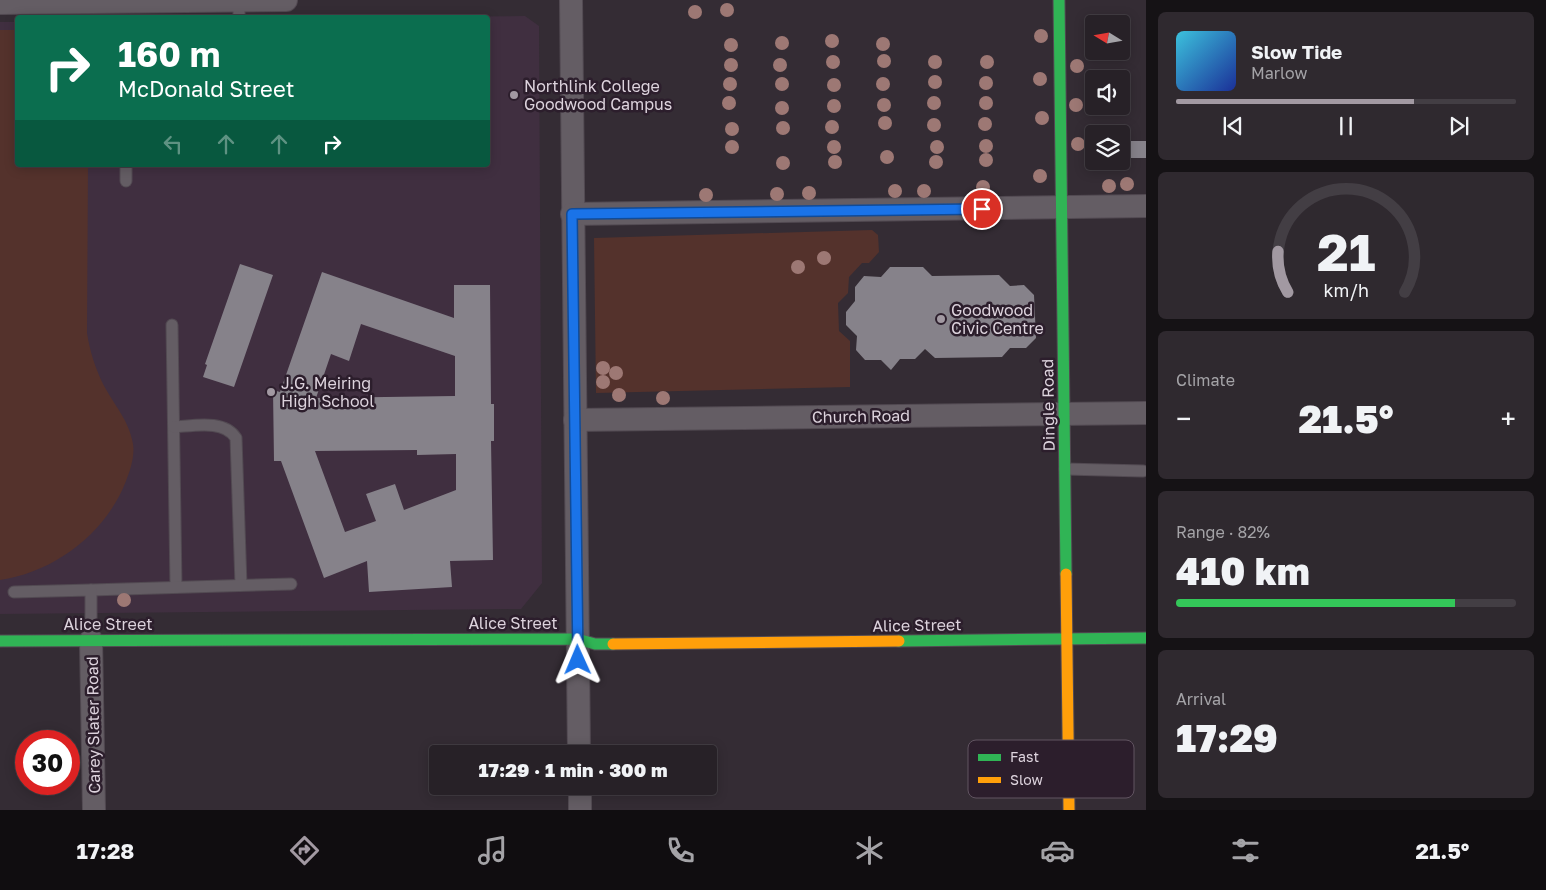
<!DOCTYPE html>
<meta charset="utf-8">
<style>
:root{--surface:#272127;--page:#2f292f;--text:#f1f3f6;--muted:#a4a3a7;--line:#433e44;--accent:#a299a2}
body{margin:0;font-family:"Golos Text",sans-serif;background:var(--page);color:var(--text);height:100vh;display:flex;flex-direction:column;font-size:19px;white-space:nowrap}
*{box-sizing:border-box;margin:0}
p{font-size:16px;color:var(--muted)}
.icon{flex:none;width:28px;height:28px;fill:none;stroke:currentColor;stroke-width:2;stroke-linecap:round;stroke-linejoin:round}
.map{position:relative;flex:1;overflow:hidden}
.side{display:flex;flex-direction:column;gap:12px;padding:12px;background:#151215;width:400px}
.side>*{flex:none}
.top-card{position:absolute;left:15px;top:15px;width:475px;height:152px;border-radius:5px;box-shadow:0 2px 12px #0003,0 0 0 1px var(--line);background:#0b6e4f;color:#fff;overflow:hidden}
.needle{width:32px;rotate:281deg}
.buttons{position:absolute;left:1085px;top:15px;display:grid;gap:10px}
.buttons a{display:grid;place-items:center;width:45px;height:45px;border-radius:5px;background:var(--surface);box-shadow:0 2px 12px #0003,0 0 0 1px var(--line);font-size:25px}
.speed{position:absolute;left:15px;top:730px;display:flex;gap:10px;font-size:25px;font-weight:700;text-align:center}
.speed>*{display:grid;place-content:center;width:65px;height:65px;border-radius:50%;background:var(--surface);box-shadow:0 2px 12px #0003,0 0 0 1px var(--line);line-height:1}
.speed .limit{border:8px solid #d22;background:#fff;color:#111}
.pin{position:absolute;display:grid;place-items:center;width:42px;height:42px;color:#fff;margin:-21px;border:2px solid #fff;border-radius:50%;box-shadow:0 1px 5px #0007}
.me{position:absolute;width:55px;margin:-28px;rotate:359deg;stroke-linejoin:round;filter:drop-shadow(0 0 4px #0008)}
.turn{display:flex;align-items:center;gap:18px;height:105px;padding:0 20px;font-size:22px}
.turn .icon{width:65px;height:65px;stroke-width:2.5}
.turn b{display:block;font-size:35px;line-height:42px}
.lanes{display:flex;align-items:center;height:48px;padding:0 20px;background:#0003;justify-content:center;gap:25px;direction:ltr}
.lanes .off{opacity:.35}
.big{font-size:38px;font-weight:800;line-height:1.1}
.side .widget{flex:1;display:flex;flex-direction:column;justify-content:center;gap:8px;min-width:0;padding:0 18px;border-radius:8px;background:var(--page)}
.side .dial{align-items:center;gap:0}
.dial svg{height:130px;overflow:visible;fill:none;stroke:var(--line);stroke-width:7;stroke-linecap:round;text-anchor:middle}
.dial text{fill:var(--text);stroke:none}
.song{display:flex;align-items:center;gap:15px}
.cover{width:60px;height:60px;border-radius:8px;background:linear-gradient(135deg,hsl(190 70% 55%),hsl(230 70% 35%))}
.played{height:5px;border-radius:2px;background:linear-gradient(90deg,var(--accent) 70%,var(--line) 70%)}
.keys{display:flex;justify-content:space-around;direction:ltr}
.heat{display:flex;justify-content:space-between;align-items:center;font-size:28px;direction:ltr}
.charge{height:8px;border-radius:4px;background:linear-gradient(90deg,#34c759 82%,var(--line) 0)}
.trip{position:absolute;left:429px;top:745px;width:288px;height:50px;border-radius:5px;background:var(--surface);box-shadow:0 2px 12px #0003,0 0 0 1px var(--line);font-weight:800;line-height:50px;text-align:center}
.menu{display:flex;height:80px;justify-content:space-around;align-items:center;background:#100d10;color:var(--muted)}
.menu .icon{width:35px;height:35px}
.menu .selected{color:var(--accent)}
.menu b{font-size:22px;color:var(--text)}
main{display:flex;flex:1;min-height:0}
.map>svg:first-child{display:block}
.built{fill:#402f40}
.green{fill:#54322c}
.building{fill:#86828a;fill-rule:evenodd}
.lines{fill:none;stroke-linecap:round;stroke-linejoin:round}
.lane-casing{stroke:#524a52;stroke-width:13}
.street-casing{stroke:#524a52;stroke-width:24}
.fast-casing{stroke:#524a52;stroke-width:13}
.slow-casing{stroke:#524a52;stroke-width:13}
.lane{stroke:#645d64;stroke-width:11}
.street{stroke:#645d64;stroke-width:22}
.fast{stroke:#30b455;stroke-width:11}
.slow{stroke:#ff9f0a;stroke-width:11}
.tree{fill:#9d7874}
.route-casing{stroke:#114b97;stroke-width:12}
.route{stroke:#1a73e8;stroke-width:9}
.poi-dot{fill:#a299a2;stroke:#2c1e2c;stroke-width:2}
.labels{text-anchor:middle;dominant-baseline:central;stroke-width:5;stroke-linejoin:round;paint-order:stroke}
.poi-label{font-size:16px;fill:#ddd3dd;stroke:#2c1e2c;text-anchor:start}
.street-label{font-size:16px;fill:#ddd3dd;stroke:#2c1e2c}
.key{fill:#2c1e2c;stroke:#615461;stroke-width:1}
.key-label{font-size:14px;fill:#ddd3dd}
</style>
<main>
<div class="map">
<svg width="1146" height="810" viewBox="0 0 1146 810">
<rect width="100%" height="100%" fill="#342c34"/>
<!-- built -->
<polygon class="built" points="525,16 539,26 542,583 521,609 0,614 0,22 17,22 18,165 488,165 488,18 422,17"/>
<!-- green -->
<g class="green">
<path d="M 0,30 L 17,30 L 18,165 L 88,165 L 87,333 C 90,352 95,367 103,384 C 114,405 129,420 133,444 C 135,456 130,471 126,481 C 106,533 55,572 0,580 Z"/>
<polygon points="872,230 878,235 879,252 869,263 862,263 849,277 848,293 838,303 839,331 850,341 850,387 596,393 594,238"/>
</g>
<!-- building -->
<g class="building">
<rect x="1125" y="141" width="21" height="17"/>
<polygon points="240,264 273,275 234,387 203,377 207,365 205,364"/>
<polygon points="890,267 923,267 932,276 999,275 1010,286 1024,285 1034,295 1036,338 1026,348 1010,348 1002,357 935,358 925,349 915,359 900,359 891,370 881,360 865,360 856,350 857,336 846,325 846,312 855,301 855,287 864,276 881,277"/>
<path d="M 322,272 L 454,318 L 454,285 L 490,285 L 491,404 L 494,404 L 494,441 L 491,441 L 493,560 L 450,561 L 452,587 L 369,592 L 367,561 L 324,578 L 281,461 L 274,461 L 273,390 L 280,392 ZM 361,324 L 455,356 L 455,396 L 316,398 L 331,354 L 349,361 ZM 417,450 L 417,455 L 456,454 L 456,490 L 404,510 L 395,484 L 366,494 L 376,521 L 345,532 L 315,451 Z"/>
</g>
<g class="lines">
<defs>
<g id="lane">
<polyline points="239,0 239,18"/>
<polyline points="126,181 126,165"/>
<polyline points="172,325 176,587"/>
<path d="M 174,427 C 193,426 224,419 236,438 L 241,585"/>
<polyline points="1065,469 1143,471"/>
<polyline points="91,590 291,584"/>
<polyline points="14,592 91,590 91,640"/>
</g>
<g id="street">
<polyline points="571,0 579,754"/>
<polyline points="0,3 286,0"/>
<polyline points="572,214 1146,206"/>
<polyline points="575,420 1146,413"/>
<polyline points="91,640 94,810"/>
<polyline points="580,786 580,810"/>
</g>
<g id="fast">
<polyline points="1059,0 1066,574"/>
<polyline points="0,641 577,639 595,644 613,644"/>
<polyline points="899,641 1146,638"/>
</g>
<g id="slow">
<polyline points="1066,574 1069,810"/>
<polyline points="613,644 899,641"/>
</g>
</defs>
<!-- lane casing -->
<use href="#lane" class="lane-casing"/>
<!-- street casing -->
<use href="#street" class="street-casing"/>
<!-- fast casing -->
<use href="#fast" class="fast-casing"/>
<!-- slow casing -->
<use href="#slow" class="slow-casing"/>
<!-- lane -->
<use href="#lane" class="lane"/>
<!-- street -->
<use href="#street" class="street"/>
<!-- fast -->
<use href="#fast" class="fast"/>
<!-- slow -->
<use href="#slow" class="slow"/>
</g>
<!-- trees -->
<g class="tree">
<circle cx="727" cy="10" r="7"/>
<circle cx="695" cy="12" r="7"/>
<circle cx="1041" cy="36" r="7"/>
<circle cx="832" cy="41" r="7"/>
<circle cx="782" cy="43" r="7"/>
<circle cx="883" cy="44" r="7"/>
<circle cx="731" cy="45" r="7"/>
<circle cx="884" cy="61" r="7"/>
<circle cx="833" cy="62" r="7"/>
<circle cx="935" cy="62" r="7"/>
<circle cx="987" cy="62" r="7"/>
<circle cx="731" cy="65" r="7"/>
<circle cx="780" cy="65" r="7"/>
<circle cx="1077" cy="66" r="7"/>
<circle cx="1040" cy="79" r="7"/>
<circle cx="935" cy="82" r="7"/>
<circle cx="986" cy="83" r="7"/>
<circle cx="730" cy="84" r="7"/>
<circle cx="782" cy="84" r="7"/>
<circle cx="883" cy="84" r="7"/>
<circle cx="834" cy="85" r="7"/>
<circle cx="729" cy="103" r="7"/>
<circle cx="934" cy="103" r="7"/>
<circle cx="986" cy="103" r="7"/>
<circle cx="884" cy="105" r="7"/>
<circle cx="1076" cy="105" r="7"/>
<circle cx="834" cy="106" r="7"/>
<circle cx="782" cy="108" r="7"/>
<circle cx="1042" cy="118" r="7"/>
<circle cx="885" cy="123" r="7"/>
<circle cx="985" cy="124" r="7"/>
<circle cx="934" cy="125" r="7"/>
<circle cx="832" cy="127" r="7"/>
<circle cx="783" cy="128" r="7"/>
<circle cx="732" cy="129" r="7"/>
<circle cx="1078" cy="144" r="7"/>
<circle cx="986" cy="146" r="7"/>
<circle cx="732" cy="147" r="7"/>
<circle cx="834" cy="147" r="7"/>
<circle cx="937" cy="147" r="7"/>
<circle cx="887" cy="157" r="7"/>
<circle cx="986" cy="160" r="7"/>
<circle cx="835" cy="162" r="7"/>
<circle cx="936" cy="162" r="7"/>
<circle cx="783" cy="163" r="7"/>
<circle cx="1040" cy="176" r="7"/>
<circle cx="1127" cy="184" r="7"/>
<circle cx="1109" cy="186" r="7"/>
<circle cx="983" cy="187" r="7"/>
<circle cx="895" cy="191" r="7"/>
<circle cx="924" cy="191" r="7"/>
<circle cx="809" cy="193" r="7"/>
<circle cx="777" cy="194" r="7"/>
<circle cx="706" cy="195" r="7"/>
<circle cx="824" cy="258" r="7"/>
<circle cx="798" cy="267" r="7"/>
<circle cx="603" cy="368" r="7"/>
<circle cx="616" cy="373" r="7"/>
<circle cx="603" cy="382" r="7"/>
<circle cx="619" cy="395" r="7"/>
<circle cx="663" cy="398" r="7"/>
<circle cx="124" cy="600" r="7"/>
</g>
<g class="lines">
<defs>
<polyline id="route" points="578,660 572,214 982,209"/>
</defs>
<!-- route casing -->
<use href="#route" class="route-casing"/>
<!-- route -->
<use href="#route" class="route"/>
</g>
<!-- markers -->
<g class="poi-dot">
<circle cx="514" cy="95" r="5"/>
<circle cx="941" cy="319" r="5"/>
<circle cx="271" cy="392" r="5"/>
</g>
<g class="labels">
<!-- poi labels -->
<g class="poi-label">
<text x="524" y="86">Northlink College<tspan x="524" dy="18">Goodwood Campus</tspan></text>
<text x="951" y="310">Goodwood<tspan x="951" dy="18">Civic Centre</tspan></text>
<text x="281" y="383">J.G. Meiring<tspan x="281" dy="18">High School</tspan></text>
</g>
<!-- street labels -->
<g class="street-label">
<text transform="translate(1048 405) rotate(-91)">Dingle Road</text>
<text transform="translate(861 416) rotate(-1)">Church Road</text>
<text x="513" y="623">Alice Street</text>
<text x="108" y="624">Alice Street</text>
<text transform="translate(917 625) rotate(-1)">Alice Street</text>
<text transform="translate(93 725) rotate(-91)">Carey Slater Road</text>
</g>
</g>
<!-- legend -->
<rect x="968" y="740" width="166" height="58" rx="8" class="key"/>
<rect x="978" y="754" width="23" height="7" fill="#30b455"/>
<rect x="978" y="777" width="23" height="6" fill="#ff9f0a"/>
<g class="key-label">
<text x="1010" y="762">Fast</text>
<text x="1010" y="785">Slow</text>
</g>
</svg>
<div class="buttons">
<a><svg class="needle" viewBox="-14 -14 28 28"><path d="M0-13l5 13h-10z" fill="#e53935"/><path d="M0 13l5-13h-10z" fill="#a4a3a7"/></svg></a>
<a><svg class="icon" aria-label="sound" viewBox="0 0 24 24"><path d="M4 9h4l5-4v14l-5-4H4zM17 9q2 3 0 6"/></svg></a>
<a><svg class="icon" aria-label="layers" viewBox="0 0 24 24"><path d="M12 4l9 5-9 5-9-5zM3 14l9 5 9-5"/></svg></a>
</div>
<div class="speed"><div class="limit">30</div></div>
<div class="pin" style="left:982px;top:209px;background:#d93025"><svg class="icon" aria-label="arrive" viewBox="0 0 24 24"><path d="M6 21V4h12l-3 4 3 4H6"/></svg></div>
<svg class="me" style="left:578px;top:660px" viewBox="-20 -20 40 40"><path d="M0-17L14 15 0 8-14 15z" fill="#1a73e8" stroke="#fff" stroke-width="4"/></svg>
<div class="trip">17:29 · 1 min · 300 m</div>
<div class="top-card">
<div class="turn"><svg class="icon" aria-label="right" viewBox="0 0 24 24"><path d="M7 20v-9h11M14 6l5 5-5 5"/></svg><div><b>160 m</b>McDonald Street</div></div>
<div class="lanes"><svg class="icon off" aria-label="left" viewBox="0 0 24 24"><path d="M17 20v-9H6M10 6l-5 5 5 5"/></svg><svg class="icon off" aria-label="ahead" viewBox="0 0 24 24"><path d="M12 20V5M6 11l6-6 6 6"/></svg><svg class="icon off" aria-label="ahead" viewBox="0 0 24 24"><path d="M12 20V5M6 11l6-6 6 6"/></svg><svg class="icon" aria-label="right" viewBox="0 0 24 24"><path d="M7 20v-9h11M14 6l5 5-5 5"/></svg></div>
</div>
</div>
<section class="side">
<div class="widget">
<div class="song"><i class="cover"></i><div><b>Slow Tide</b><p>Marlow</p></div></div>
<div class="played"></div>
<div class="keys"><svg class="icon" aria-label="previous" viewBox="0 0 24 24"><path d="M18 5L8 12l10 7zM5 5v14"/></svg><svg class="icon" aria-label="pause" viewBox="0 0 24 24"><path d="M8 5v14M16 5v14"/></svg><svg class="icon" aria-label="next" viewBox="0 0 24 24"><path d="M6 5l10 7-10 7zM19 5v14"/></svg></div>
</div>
<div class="widget dial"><svg viewBox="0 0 100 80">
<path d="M14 69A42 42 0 1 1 86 69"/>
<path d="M14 69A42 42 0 0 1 8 44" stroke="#a299a2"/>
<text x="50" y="56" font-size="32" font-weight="700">21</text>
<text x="50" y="72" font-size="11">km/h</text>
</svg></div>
<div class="widget"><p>Climate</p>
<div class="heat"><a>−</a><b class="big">21.5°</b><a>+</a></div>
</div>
<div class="widget"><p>Range · 82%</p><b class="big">410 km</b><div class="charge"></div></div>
<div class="widget"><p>Arrival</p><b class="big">17:29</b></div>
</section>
</main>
<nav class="menu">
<b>17:28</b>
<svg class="icon selected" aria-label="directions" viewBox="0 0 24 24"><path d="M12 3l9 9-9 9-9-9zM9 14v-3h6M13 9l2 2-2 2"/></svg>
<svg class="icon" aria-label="music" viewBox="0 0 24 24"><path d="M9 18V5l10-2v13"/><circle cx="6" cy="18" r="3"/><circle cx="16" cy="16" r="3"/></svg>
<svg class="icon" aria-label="phone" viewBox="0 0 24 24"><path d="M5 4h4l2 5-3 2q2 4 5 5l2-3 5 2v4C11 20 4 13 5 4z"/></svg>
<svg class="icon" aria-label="climate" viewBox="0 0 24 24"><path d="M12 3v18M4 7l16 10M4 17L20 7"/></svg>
<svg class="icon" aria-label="car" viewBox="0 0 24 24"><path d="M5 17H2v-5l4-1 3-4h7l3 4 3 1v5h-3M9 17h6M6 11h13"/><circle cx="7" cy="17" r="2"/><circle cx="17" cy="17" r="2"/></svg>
<svg class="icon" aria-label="filters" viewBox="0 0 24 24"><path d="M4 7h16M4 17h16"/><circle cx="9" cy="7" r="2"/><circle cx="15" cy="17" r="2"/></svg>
<b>21.5°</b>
</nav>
